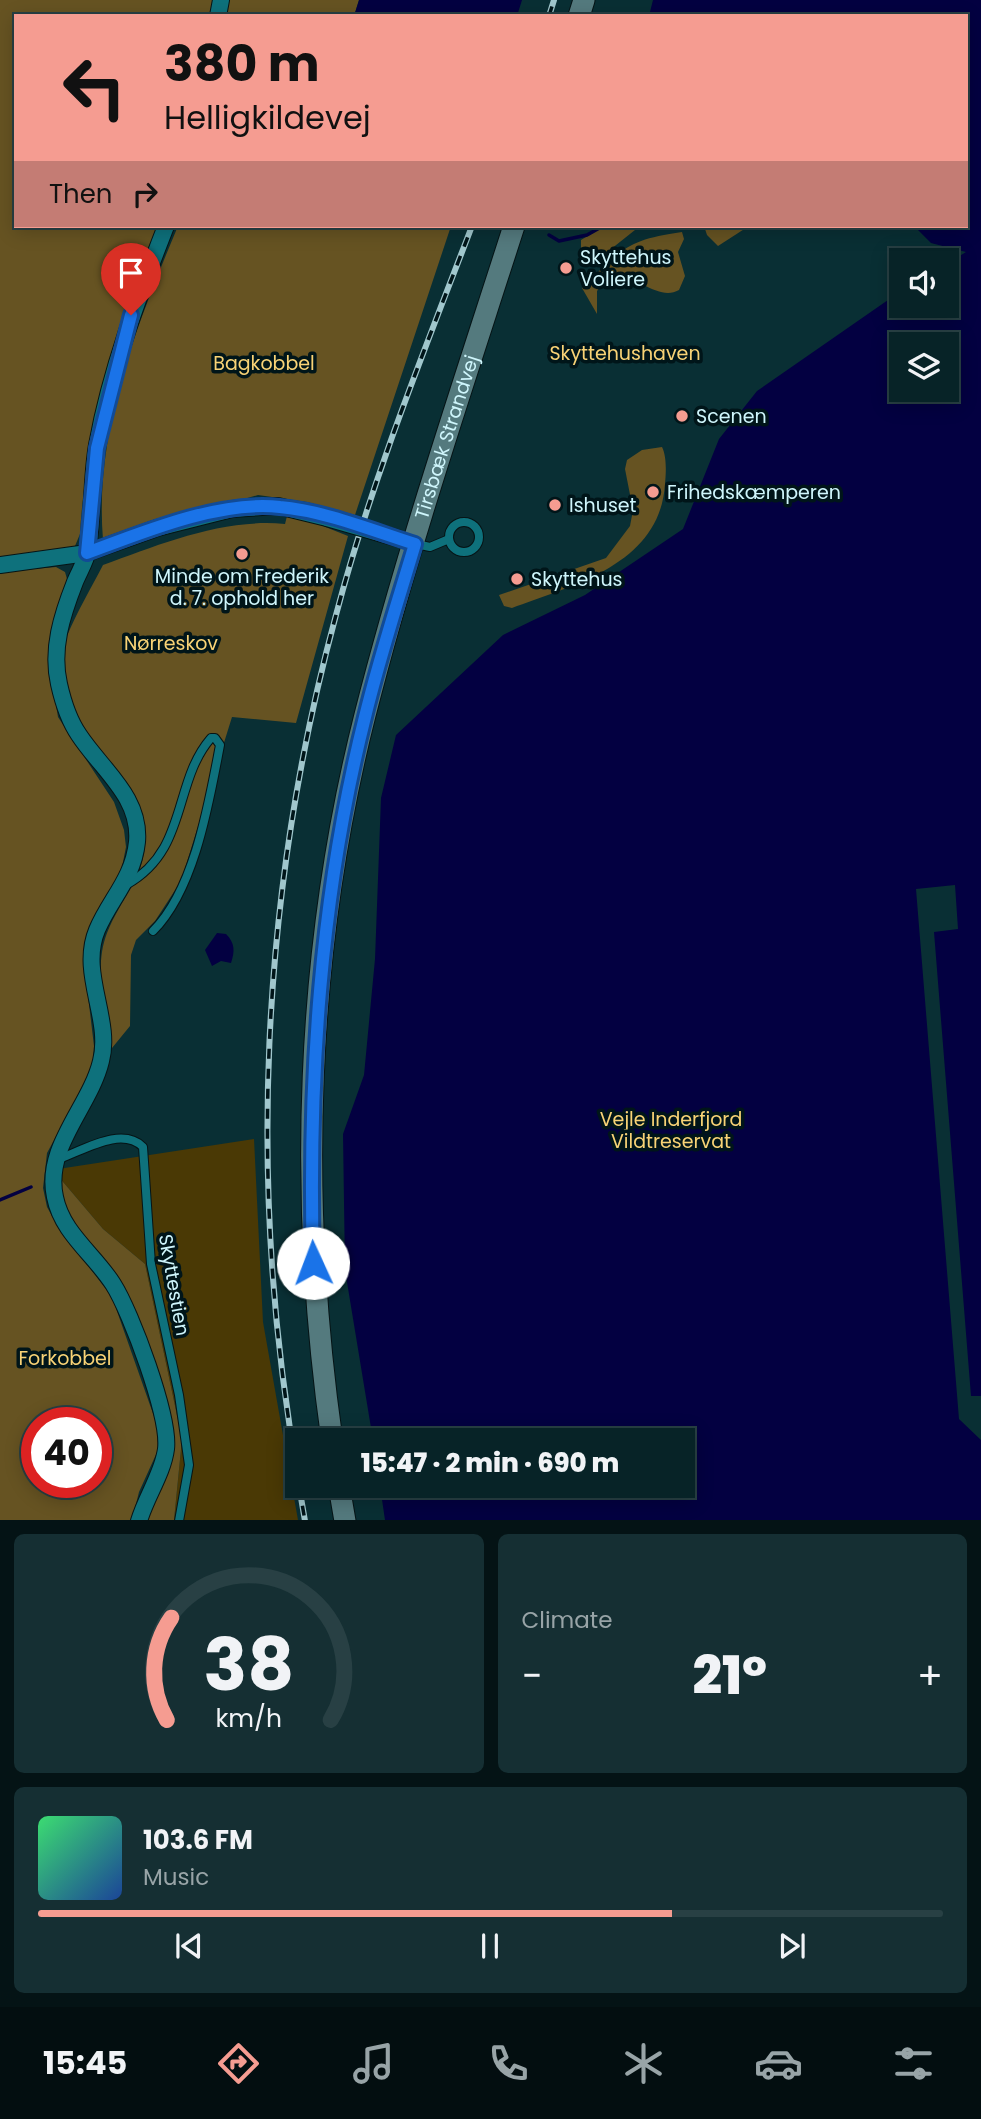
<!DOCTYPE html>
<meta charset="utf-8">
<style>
:root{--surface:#072327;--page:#152f33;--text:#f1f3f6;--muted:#98a4a7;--line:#284044;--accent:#f59c91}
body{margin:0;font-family:Poppins,sans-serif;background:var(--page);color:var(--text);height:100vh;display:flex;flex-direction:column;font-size:26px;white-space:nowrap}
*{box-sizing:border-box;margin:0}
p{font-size:23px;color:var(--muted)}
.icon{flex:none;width:38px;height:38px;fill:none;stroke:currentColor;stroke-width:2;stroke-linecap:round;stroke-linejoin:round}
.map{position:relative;height:1520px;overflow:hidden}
.details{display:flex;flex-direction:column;gap:14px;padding:14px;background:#041315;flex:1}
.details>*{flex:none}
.hud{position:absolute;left:14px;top:14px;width:954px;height:214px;border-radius:0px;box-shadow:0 4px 18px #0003,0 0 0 2px var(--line);background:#f59c91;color:#111;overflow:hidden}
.tools{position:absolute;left:889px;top:248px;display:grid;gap:14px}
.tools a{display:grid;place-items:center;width:70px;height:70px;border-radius:0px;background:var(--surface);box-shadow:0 4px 18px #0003,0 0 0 2px var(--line);font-size:35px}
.speed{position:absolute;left:21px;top:1407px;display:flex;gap:14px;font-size:35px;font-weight:700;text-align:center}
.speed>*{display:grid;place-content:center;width:91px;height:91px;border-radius:50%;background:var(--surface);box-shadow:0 4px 18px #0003,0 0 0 2px var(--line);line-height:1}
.speed .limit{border:10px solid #d22;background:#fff;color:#111}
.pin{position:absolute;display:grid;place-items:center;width:60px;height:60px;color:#fff;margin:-72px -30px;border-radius:50% 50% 50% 0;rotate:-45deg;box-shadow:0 0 7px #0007}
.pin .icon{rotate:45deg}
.me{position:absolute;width:77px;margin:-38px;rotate:358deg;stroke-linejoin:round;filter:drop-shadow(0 0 5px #0008)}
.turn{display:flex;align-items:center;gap:24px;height:147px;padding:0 35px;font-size:32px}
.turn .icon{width:91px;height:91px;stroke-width:2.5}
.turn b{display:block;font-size:49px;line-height:60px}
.then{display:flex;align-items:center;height:66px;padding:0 35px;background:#0003;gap:14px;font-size:26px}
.big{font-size:52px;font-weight:800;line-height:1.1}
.details .widget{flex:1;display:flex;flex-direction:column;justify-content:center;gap:10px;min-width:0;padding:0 24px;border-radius:10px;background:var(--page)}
.details .dial{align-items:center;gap:0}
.dial svg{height:182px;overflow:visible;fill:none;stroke:var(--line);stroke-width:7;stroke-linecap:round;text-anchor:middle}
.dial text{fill:var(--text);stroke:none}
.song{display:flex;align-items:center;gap:21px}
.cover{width:84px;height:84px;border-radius:10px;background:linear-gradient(135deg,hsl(140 70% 55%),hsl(220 70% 35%))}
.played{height:7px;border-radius:4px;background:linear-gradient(90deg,var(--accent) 70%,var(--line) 70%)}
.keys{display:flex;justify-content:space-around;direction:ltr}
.heat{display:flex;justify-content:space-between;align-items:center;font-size:38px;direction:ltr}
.details .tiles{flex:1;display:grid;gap:14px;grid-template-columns:1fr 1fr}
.widget:last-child{grid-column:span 2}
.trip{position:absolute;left:285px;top:1428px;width:410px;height:70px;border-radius:0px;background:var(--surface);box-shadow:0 4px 18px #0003,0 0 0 2px var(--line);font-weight:800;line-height:70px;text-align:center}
.menu{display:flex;height:112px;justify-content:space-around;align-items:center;background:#030e10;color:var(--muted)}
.menu .icon{width:49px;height:49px}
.menu .current{color:var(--accent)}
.menu b{font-size:32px;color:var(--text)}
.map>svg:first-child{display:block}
.green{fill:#4a3905}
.forest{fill:#665322;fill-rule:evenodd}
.water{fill:#030041;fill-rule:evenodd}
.pier{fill:#092f34}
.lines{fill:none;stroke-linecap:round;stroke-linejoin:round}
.stream{stroke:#030041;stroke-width:3.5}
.lane-casing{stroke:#061416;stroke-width:10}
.street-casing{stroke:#061416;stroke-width:18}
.secondary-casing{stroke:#061416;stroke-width:23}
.lane{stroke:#0e717c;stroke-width:8}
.street{stroke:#0e717c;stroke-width:16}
.secondary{stroke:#547a7e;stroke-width:21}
.rail-casing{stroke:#a0c7cd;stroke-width:6}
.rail{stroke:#001519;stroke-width:3.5;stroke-dasharray:10;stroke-linecap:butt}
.street-bridge-casing{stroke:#061416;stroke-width:18;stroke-linecap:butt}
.street-bridge{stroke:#0e717c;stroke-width:16}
.route-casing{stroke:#114b97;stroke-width:18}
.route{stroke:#1a73e8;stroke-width:12}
.poi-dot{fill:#f59c91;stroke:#001519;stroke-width:2.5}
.labels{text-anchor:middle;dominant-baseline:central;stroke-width:7;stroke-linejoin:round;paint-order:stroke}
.poi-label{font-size:19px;fill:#cff6fc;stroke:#001519;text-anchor:start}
.park-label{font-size:19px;fill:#f8d376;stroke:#001519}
.street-label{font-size:19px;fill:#cff6fc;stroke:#001519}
</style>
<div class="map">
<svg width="981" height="1521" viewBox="0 0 981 1521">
<rect width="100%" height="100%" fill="#092f34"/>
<!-- green -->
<polygon class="green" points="254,1139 263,1322 298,1520 174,1520 182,1439 145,1264 103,1229 58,1176 58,1169"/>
<!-- forest -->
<g class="forest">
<path d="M 0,0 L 214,0 L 211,16 L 16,16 L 16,226 L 158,226 C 119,324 86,427 80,534 L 75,546 L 47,556 L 0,563 Z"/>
<polygon points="228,0 359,0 354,16 225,16"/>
<path d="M 178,226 L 451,226 L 355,515 L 307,502 L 258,495 L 103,540 C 94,431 137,324 178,226 Z"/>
<polygon points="598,226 640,226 591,265 581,250 581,240 596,231"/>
<polygon points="704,226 749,226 718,246 707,235"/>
<path d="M 682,232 L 684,239 L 678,252 L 685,276 L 679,290 C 653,305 625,256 597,291 L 597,314 L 582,288 C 621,250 625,240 682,232 Z"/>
<path d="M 662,447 C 667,457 666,473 665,484 C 660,564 574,585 512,608 L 504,606 L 499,595 L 606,558 L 630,526 L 633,510 L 625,469 L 627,460 L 642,450 Z"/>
<path d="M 288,512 L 348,536 L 296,723 L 232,717 L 181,881 L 155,921 L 136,940 L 131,955 L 130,1026 L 112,1048 C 106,1012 93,969 107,933 C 121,897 146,878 145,836 C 145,815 131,801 120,785 C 91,743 46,691 67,636 C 77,612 91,588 103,565 C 160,544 223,518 285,524 Z"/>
<path d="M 56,567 L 65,572 L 67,579 L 48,658 L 58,717 L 114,802 L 124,830 L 126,847 L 120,877 L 92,921 L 83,954 L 94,1046 L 92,1070 L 47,1153 L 43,1188 L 47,1207 L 58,1227 L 112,1297 L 157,1425 L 158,1450 L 139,1492 L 132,1520 L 0,1521 L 0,572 ZM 37,1423 L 96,1423 L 96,1482 L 37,1482 Z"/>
<polygon points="58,1176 103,1229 145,1264 182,1439 174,1520 146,1520 170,1460 156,1374 73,1230 60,1197"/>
</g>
<!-- water -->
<g class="water">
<polygon points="359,0 522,0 517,16 354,16"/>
<path d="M 653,0 L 981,0 L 981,1520 L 385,1520 L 380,1486 L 682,1486 L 682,1440 L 373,1440 L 345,1270 L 343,1134 L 364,1075 L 375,959 L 381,798 L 396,735 L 503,635 L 585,595 L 683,529 L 719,439 L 757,391 L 901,291 L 901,306 L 947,306 L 947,264 L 966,252 L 931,243 L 914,226 L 966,226 L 966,16 L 649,16 ZM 901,345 L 947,345 L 947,390 L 901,390 Z"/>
<path d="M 217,933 L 226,934 C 235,943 235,951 231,963 L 221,961 L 212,966 L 205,950 Z"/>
</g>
<!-- pier -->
<polygon class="pier" points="955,885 958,929 934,932 971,1396 981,1396 981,1440 959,1419 916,889"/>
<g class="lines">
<!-- stream -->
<g class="stream">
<polyline points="549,235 559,241 587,235 603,226"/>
<polyline points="0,1200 31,1187"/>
</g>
<defs>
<g id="lane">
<circle cx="464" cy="537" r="15"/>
<polyline points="416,544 430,547 449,539"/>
<path d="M 126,885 C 189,850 172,783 211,738 L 215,738 L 220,745 C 209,802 195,889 153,931"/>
<path d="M 56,1160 C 81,1152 121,1125 143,1147 L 151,1264 L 179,1395 L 189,1465 L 179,1521"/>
</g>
<g id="street">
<polyline points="218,16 221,0"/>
<polyline points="0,565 87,553 157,528 232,509 278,506 327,518"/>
<path d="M 139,1521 C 146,1497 163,1473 166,1449 C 170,1417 131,1312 113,1284 C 94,1254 62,1233 55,1197 C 44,1147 90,1107 101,1061 C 112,1019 79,973 97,930 C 110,899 133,879 137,842 C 141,797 102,770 79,735 C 68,719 63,702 59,684 C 51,649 62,615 75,582 C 79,572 86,561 88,550 C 93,515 91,480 97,445 C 111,368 138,298 166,226"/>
</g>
<g id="secondary">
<polyline points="579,16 584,0"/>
<path id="s1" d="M 332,1440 C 298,1200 305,952 365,715 C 407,550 462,388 514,226"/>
<polyline points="339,1486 345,1521"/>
</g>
</defs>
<!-- lane casing -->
<use href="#lane" class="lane-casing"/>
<!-- street casing -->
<use href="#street" class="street-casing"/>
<!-- secondary casing -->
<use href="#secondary" class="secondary-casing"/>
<!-- lane -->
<use href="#lane" class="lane"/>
<!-- street -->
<use href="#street" class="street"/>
<!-- secondary -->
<use href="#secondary" class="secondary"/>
<defs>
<g id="rail">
<polyline points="549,16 554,0"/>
<path d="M 298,1477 C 247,1191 260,895 336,615 C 371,482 423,354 472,226"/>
<polyline points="299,1486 305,1521"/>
</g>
</defs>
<!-- rail casing -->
<use href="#rail" class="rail-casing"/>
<!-- rail -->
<use href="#rail" class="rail"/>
<defs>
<polyline id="street-bridge" points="327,518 400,539"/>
</defs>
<!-- street-bridge casing -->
<use href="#street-bridge" class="street-bridge-casing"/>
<!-- street-bridge -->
<use href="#street-bridge" class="street-bridge"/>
</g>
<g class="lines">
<defs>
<path id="route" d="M 131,315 L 97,448 L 87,553 C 143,532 220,500 280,507 C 325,511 371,530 415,544 C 398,601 379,659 365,717 C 320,896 308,1079 313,1263"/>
</defs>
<!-- route casing -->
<use href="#route" class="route-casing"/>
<!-- route -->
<use href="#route" class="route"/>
</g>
<!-- markers -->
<g class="poi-dot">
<circle cx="566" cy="268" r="7"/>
<circle cx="682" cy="416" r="7"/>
<circle cx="653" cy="492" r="7"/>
<circle cx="555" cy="505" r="7"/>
<circle cx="242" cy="554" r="7"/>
<circle cx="517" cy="579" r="7"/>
</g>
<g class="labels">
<!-- poi labels -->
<g class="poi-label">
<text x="580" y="257">Skyttehus<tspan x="580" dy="22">Voliere</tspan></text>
<text x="696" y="416">Scenen</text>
<text x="667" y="492">Frihedskæmperen</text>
<text x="569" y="505">Ishuset</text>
<text x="242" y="576" text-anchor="middle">Minde om Frederik<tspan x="242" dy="22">d. 7. ophold her</tspan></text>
<text x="531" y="579">Skyttehus</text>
</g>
<!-- park labels -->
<g class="park-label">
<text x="625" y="353">Skyttehushaven</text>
<text x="264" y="363">Bagkobbel</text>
<text x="171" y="643">Nørreskov</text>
<text x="671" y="1119">Vejle Inderfjord<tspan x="671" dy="22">Vildtreservat</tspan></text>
<text x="65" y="1358">Forkobbel</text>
</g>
<!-- street labels -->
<g class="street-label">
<text stroke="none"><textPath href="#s1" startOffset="1020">Tirsbæk Strandvej</textPath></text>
<text transform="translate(174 1285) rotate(80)">Skyttestien</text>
</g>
</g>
</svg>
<div class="tools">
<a><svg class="icon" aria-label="sound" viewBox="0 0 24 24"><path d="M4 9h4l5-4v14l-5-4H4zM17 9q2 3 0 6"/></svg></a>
<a><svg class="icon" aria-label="layers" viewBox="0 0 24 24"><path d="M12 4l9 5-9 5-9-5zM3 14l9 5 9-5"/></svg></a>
</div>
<div class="speed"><div class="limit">40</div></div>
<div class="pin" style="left:131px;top:315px;background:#d93025"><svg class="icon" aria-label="arrive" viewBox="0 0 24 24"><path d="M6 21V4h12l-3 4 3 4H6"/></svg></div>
<svg class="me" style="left:313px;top:1263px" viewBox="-20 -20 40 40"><circle r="19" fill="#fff"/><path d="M0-13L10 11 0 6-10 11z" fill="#1a73e8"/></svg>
<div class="trip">15:47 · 2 min · 690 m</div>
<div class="hud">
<div class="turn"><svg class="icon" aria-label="left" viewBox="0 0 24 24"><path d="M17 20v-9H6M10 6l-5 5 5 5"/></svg><div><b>380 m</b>Helligkildevej</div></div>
<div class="then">Then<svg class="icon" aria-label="right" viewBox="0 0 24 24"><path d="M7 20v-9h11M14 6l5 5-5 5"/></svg></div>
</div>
</div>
<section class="details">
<div class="tiles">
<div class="widget dial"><svg viewBox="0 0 100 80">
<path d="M14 69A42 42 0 1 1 86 69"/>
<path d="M14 69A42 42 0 0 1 16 24" stroke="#f59c91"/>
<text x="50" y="56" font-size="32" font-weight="700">38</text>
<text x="50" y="72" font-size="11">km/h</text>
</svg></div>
<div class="widget"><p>Climate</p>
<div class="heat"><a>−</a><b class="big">21°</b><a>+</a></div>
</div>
<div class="widget">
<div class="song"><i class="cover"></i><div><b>103.6 FM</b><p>Music</p></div></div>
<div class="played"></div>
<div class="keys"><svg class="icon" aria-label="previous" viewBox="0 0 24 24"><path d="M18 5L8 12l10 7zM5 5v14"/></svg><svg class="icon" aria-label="pause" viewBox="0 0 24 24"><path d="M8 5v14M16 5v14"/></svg><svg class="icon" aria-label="next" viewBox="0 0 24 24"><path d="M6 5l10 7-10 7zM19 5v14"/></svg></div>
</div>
</div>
</section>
<nav class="menu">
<b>15:45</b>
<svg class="icon current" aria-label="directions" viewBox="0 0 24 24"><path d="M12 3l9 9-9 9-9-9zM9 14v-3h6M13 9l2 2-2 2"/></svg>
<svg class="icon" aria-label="music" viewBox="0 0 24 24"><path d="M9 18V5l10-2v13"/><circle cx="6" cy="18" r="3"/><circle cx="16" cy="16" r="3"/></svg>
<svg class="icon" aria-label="phone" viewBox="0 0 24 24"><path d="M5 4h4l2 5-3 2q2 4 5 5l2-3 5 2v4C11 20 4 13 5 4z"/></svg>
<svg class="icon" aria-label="climate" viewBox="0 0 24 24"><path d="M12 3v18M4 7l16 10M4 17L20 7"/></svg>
<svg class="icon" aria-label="car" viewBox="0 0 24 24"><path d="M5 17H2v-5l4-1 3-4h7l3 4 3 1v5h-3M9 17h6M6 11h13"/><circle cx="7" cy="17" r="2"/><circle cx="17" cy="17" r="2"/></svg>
<svg class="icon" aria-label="filters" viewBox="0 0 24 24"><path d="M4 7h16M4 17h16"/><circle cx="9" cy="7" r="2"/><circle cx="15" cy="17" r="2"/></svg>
</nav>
